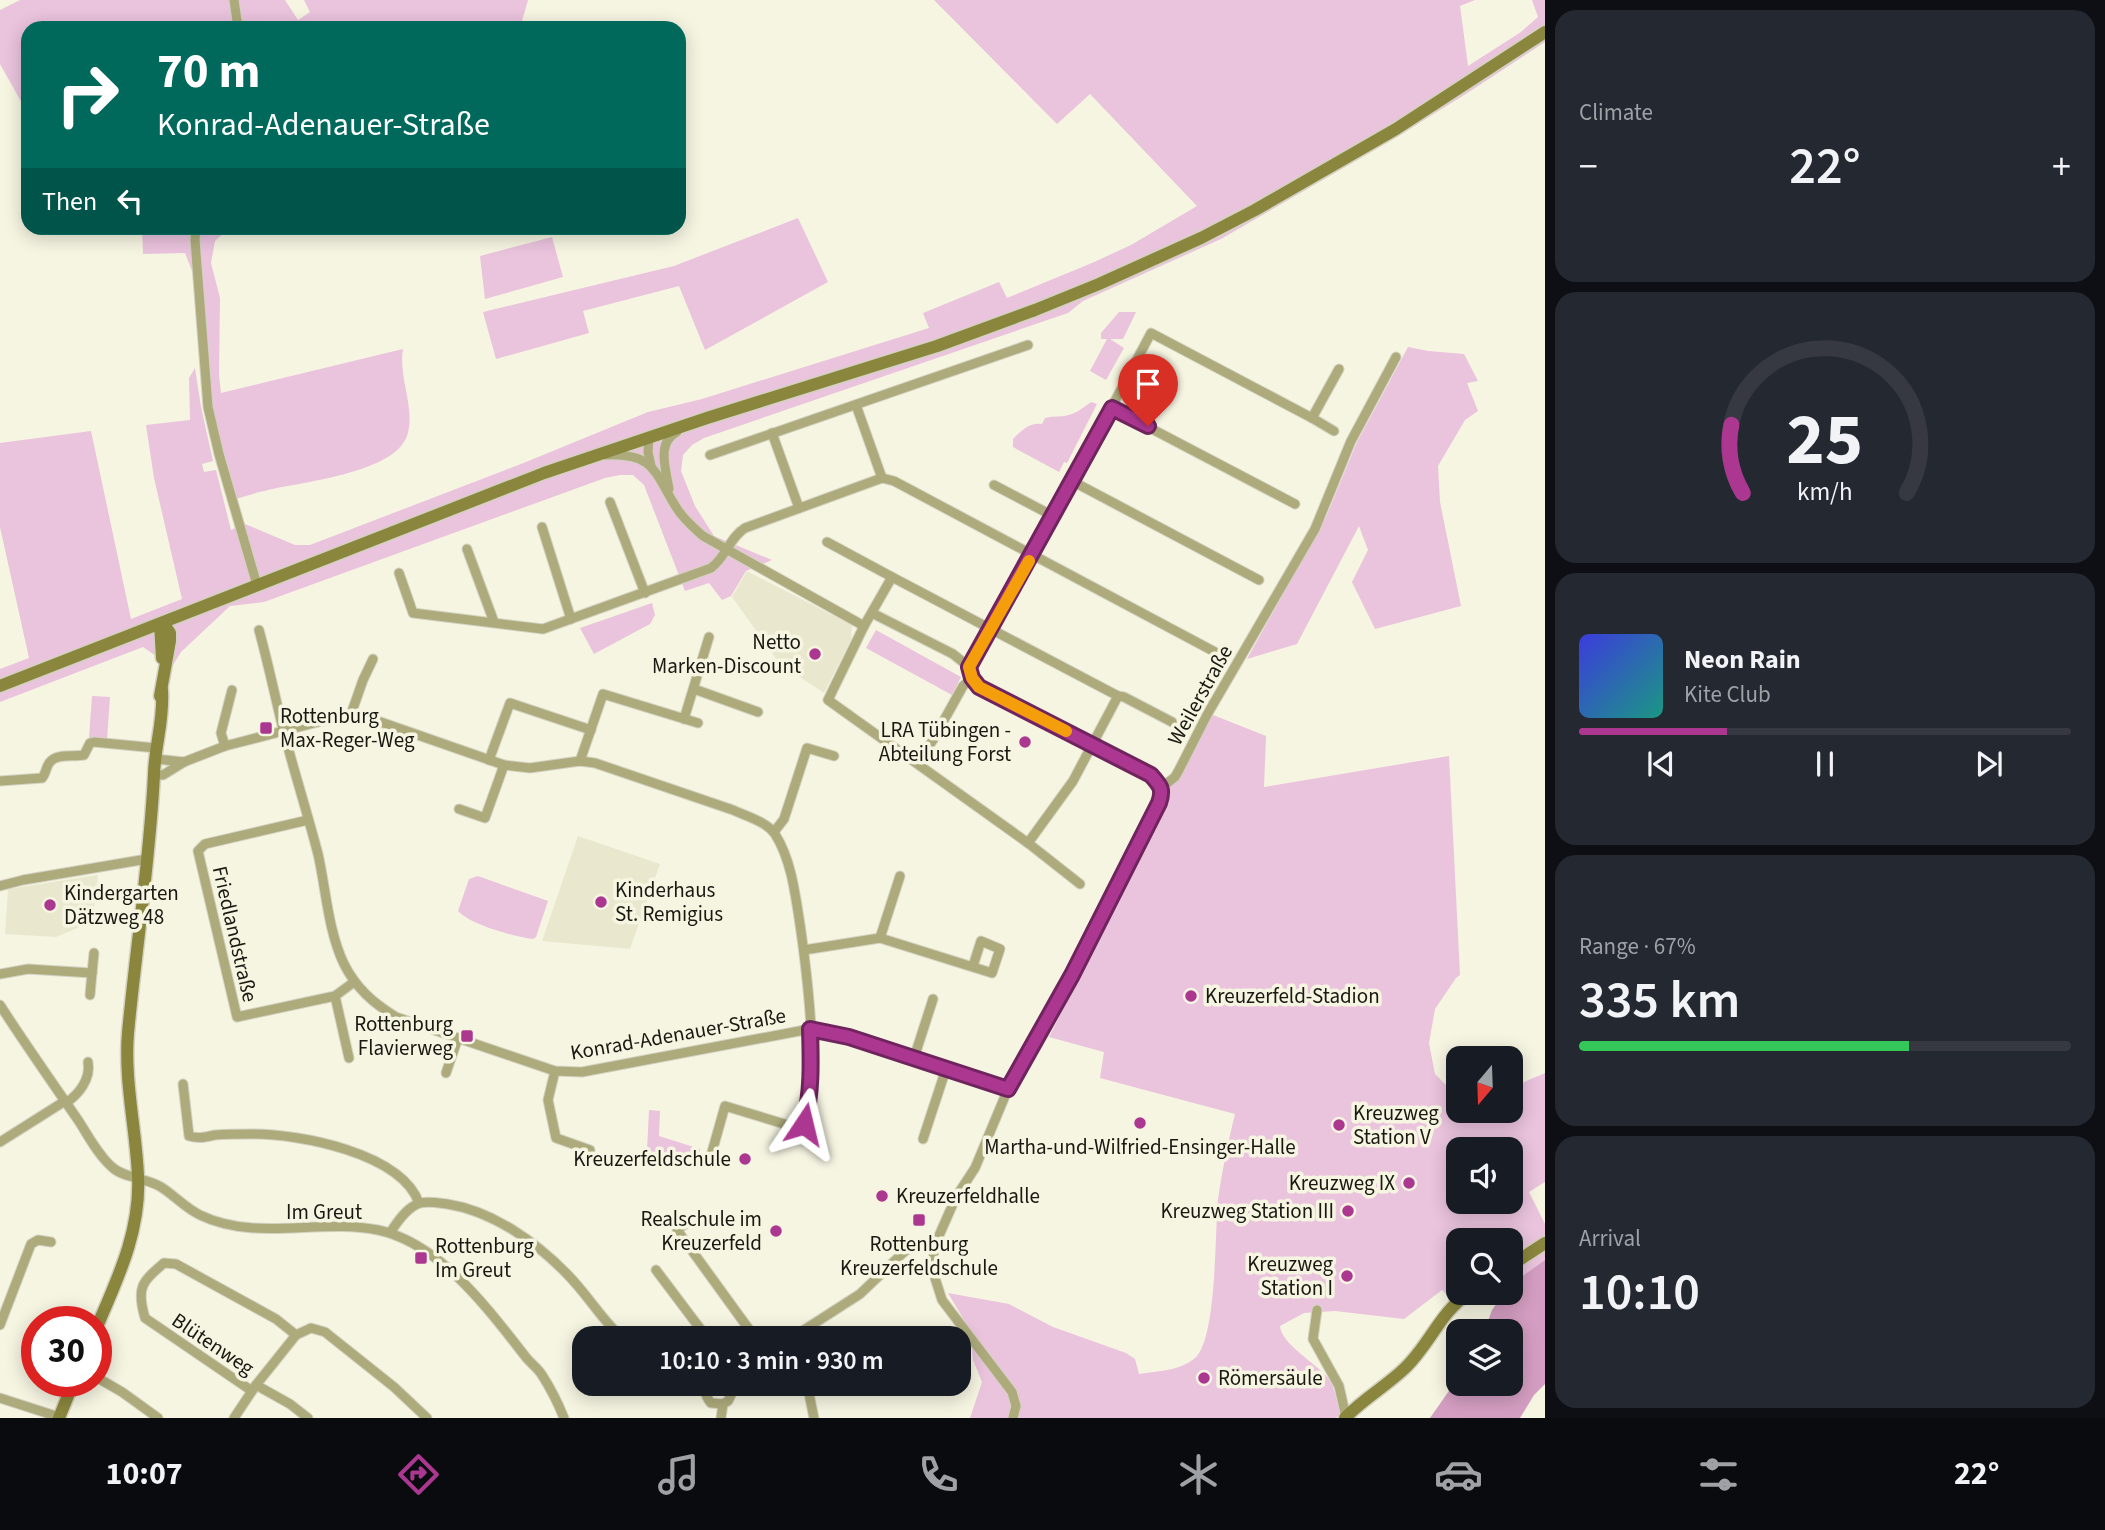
<!DOCTYPE html>
<meta charset="utf-8">
<style>
:root{--surface:#171b24;--page:#242831;--text:#f1f3f6;--muted:#9ea1a6;--line:#363941;--accent:#ab3790}
body{margin:0;font-family:"Source Sans 3",sans-serif;background:var(--page);color:var(--text);height:100vh;display:flex;flex-direction:column;font-size:26px;white-space:nowrap}
*{box-sizing:border-box;margin:0}
p{font-size:23px;color:var(--muted)}
.icon{flex:none;width:38px;height:38px;fill:none;stroke:currentColor;stroke-width:2;stroke-linecap:round;stroke-linejoin:round}
.map{position:relative;flex:1;overflow:hidden}
.drawer{display:flex;flex-direction:column;gap:10px;padding:10px;background:#0d0f14;width:560px}
.drawer>*{flex:none}
.guide{position:absolute;left:21px;top:21px;width:665px;height:214px;border-radius:21px;box-shadow:0 4px 18px #0003;background:#00695c;color:#fff;overflow:hidden}
.needle{width:46px;rotate:199deg}
.controls{position:absolute;left:1446px;top:1046px;display:grid;gap:14px}
.controls a{display:grid;place-items:center;width:77px;height:77px;border-radius:14px;background:var(--surface);box-shadow:0 4px 18px #0003;font-size:35px}
.speed{position:absolute;left:21px;top:1306px;display:flex;gap:14px;font-size:35px;font-weight:700;text-align:center}
.speed>*{display:grid;place-content:center;width:91px;height:91px;border-radius:50%;background:var(--surface);box-shadow:0 4px 18px #0003;line-height:1}
.speed .limit{border:10px solid #d22;background:#fff;color:#111}
.pin{position:absolute;display:grid;place-items:center;width:60px;height:60px;color:#fff;margin:-72px -30px;border-radius:50% 50% 50% 0;rotate:-45deg;box-shadow:0 0 7px #0007}
.pin .icon{rotate:45deg}
.me{position:absolute;width:77px;margin:-38px;rotate:10deg;stroke-linejoin:round;filter:drop-shadow(0 0 5px #0008)}
.turn{display:flex;align-items:center;gap:24px;height:147px;padding:0 21px;font-size:32px}
.turn .icon{width:91px;height:91px;stroke-width:2.5}
.turn b{display:block;font-size:49px;line-height:60px}
.then{display:flex;align-items:center;height:66px;padding:0 21px;background:#0003;gap:14px;font-size:26px}
.big{font-size:52px;font-weight:600;line-height:1.1}
.drawer .card{flex:1;display:flex;flex-direction:column;justify-content:center;gap:10px;min-width:0;padding:0 24px;border-radius:21px;background:var(--page)}
.drawer .dial{align-items:center;gap:0}
.dial svg{height:182px;overflow:visible;fill:none;stroke:var(--line);stroke-width:7;stroke-linecap:round;text-anchor:middle}
.dial text{fill:var(--text);stroke:none}
.song{display:flex;align-items:center;gap:21px}
.cover{width:84px;height:84px;border-radius:10px;background:linear-gradient(135deg,hsl(240 70% 55%),hsl(170 70% 35%))}
.played{height:7px;border-radius:4px;background:linear-gradient(90deg,var(--accent) 30%,var(--line) 30%)}
.keys{display:flex;justify-content:space-around;direction:ltr}
.heat{display:flex;justify-content:space-between;align-items:center;font-size:38px;direction:ltr}
.charge{height:10px;border-radius:5px;background:linear-gradient(90deg,#34c759 67%,var(--line) 0)}
.trip{position:absolute;left:572px;top:1326px;width:399px;height:70px;border-radius:21px;background:var(--surface);box-shadow:0 4px 18px #0003;font-weight:600;line-height:70px;text-align:center}
.dock{display:flex;height:112px;justify-content:space-around;align-items:center;background:#090b0e;color:var(--muted)}
.dock .icon{width:49px;height:49px}
.dock .on{color:var(--accent)}
.dock b{font-size:32px;color:var(--text)}
main{display:flex;flex:1;min-height:0}
.map>svg:first-child{display:block}
.built{fill:#e9e8ce}
.green{fill:#eac3dd;fill-rule:evenodd}
.water{fill:#d49ec2}
.lines{fill:none;stroke-linecap:round;stroke-linejoin:round}
.street-casing{stroke:#d3d2c1;stroke-width:11}
.secondary-casing{stroke:#d3d2c1;stroke-width:15}
.street{stroke:#adaa7c;stroke-width:9}
.secondary{stroke:#8b863d;stroke-width:12}
.route-casing{stroke:#6f245e;stroke-width:18}
.route{stroke:#ab3790;stroke-width:12}
.slow{stroke:#f59e0b;stroke-width:12}
.poi-dot{fill:#ab3790;stroke:#f6f5e2;stroke-width:2.5}
.labels{text-anchor:middle;dominant-baseline:central;stroke-width:7;stroke-linejoin:round;paint-order:stroke}
.poi-label{font-size:21px;fill:#191912;stroke:#f6f5e2;text-anchor:end}
.street-label{font-size:21px;fill:#191912;stroke:#f6f5e2}
</style>
<main>
<div class="map">
<svg width="1545" height="1418" viewBox="0 0 1545 1418">
<rect width="100%" height="100%" fill="#f6f5e2"/>
<!-- built -->
<g class="built">
<polygon points="747,571 852,625 851,640 824,693 780,664 732,597"/>
<polygon points="578,836 660,864 630,949 542,941"/>
<polygon points="98,875 92,922 56,937 5,934 8,889"/>
</g>
<!-- green -->
<g class="green">
<polygon points="20,0 285,0 298,20 310,12 304,0 528,0 520,28 28,28 28,114 0,64 0,10"/>
<polygon points="934,0 1475,0 1460,6 1468,66 1521,32 1538,17 1532,0 1545,0 1545,42 1469,92 1390,141 1221,239 1083,301 1068,313 704,438 692,445 683,455 681,471 695,506 714,536 772,560 746,571 731,596 722,600 709,583 685,591 644,485 633,475 620,475 605,478 264,602 230,606 181,652 173,665 153,654 143,647 0,702 0,669 29,658 0,527 0,443 91,431 131,619 182,599 154,478 146,425 190,420 189,378 195,368 201,407 213,461 202,464 204,472 216,470 231,530 245,524 295,545 310,545 521,464 648,412 702,399 929,328 923,313 999,282 1007,298 1092,263 1131,245 1197,206 1090,94 1057,124"/>
<polygon points="798,218 828,282 705,350 679,286 583,311 589,333 496,359 483,312 674,266"/>
<path d="M 142,228 L 226,228 L 227,230 L 215,241 L 211,263 L 220,298 L 219,375 L 221,393 L 403,349 C 398,378 416,408 407,436 C 393,474 299,482 264,491 C 254,493 243,497 233,500 L 208,407 L 198,286 L 185,253 L 143,254 Z"/>
<polygon points="552,237 563,277 485,299 480,256"/>
<polygon points="1119,312 1136,312 1123,339 1110,339 1124,348 1106,380 1090,371 1107,339 1101,339 1101,333"/>
<polygon points="1408,347 1428,351 1464,354 1478,381 1467,383 1478,411 1465,420 1438,466 1440,502 1461,606 1375,629 1352,582 1368,550 1359,526 1297,644 1247,659 1326,517 1357,442"/>
<path d="M 1091,402 L 1097,404 L 1067,463 L 1064,462 L 1059,472 L 1013,447 L 1013,439 C 1022,430 1030,422 1042,424 L 1045,418 C 1052,416 1057,417 1064,416 C 1074,415 1083,408 1091,402 Z"/>
<polygon points="652,603 655,615 650,624 594,654 580,628"/>
<polygon points="876,630 961,677 952,695 866,648"/>
<polygon points="92,696 110,697 107,739 89,738"/>
<path d="M 1208,713 L 1266,736 L 1264,787 L 1449,756 L 1460,975 L 1456,978 L 1435,1009 L 1429,1043 L 1435,1074 L 1446,1085 L 1458,1083 L 1458,1111 L 1510,1111 L 1510,1088 L 1545,1073 L 1545,1182 L 1529,1192 L 1545,1224 L 1545,1260 L 1510,1285 L 1510,1241 L 1458,1241 L 1458,1293 L 1475,1293 L 1458,1305 L 1442,1290 L 1404,1319 L 1335,1311 L 1304,1313 L 1280,1326 C 1281,1344 1317,1364 1328,1378 C 1335,1386 1337,1403 1340,1414 L 1336,1418 L 970,1418 L 982,1382 L 973,1360 L 971,1342 L 974,1337 L 948,1293 L 1009,1304 L 1053,1327 L 1126,1353 L 1135,1359 L 1139,1374 C 1158,1371 1180,1371 1195,1358 C 1217,1339 1215,1231 1218,1199 C 1222,1171 1228,1142 1235,1114 L 1100,1078 L 1104,1052 L 1049,1037 L 1168,800 L 1169,795 L 1161,788 L 1175,777 ZM 1458,1150 L 1510,1150 L 1510,1202 L 1458,1202 Z"/>
<path d="M 478,876 L 548,901 L 536,937 L 533,939 C 513,936 471,925 458,911 L 469,879 Z"/>
<polygon points="649,1110 660,1111 659,1136 700,1149 699,1167 647,1150"/>
</g>
<!-- water -->
<polygon class="water" points="1545,1260 1545,1384 1534,1395 1520,1418 1430,1418 1458,1378 1458,1384 1510,1384 1510,1332 1484,1332 1492,1310 1504,1293 1510,1293 1511,1284"/>
<g class="lines">
<defs>
<g id="street">
<polyline points="234,0 238,28"/>
<polyline points="196,228 195,240 208,407 219,454 257,585"/>
<polyline points="856,405 882,478"/>
<polyline points="1112,408 1295,504"/>
<polyline points="1312,418 1339,369"/>
<polyline points="772,433 799,508"/>
<polyline points="649,437 648,452 651,466"/>
<path d="M 606,455 C 655,453 654,472 676,507 C 683,519 693,527 703,536 L 864,626"/>
<polyline points="710,455 1028,345"/>
<polyline points="882,478 894,481 1215,652"/>
<polyline points="1072,481 1259,580"/>
<polyline points="994,485 1053,516"/>
<path d="M 669,489 C 666,469 656,443 677,432"/>
<polyline points="610,502 645,593"/>
<polyline points="542,527 571,619"/>
<polyline points="827,542 892,577"/>
<polyline points="467,549 494,622"/>
<path d="M 399,573 L 413,613 L 543,629 L 711,568 C 726,557 730,537 745,528 L 882,478"/>
<polyline points="872,613 953,654 969,667"/>
<path d="M 259,630 C 268,663 275,696 283,729 C 294,771 307,812 318,854 C 326,889 328,931 344,964 C 356,988 373,1003 396,1017 L 555,1071 L 582,1072 L 810,1029 L 849,1037 L 1008,1089"/>
<polyline points="694,689 758,712"/>
<polyline points="350,717 363,680 373,659"/>
<polyline points="684,719 709,637"/>
<polyline points="225,746 221,733 232,690"/>
<polyline points="156,759 184,762"/>
<polyline points="489,760 510,703 591,730"/>
<polyline points="580,761 603,694 698,723"/>
<polyline points="917,762 933,740 963,686 972,678"/>
<path d="M 154,775 L 163,775 L 184,762 L 225,746 L 322,721 L 350,717 L 372,719 L 504,765 L 530,768 L 580,761 L 595,763 L 733,810 C 746,816 767,822 775,834 C 782,845 788,862 791,874 C 801,916 827,1100 801,1129 L 725,1106 L 710,1159"/>
<path d="M 0,781 L 42,778 C 46,774 46,766 50,762 C 57,753 74,757 84,755 L 90,743 L 94,742 L 156,748"/>
<polyline points="1161,788 1151,775 979,687 972,678 969,667 1033,555 1151,333 1312,418 1334,431"/>
<polyline points="459,809 485,818 504,765"/>
<polyline points="308,820 205,844 198,851 237,1017 335,996 354,982"/>
<polyline points="774,832 784,819 807,748 834,756"/>
<polyline points="1028,843 1073,781 1118,696"/>
<polyline points="1080,884 1028,843 828,700 864,626 892,577 1118,696 1124,697 1172,722"/>
<polyline points="0,886 23,880 147,859"/>
<polyline points="880,938 900,876"/>
<polyline points="804,950 880,938 992,973 1000,949 981,941 973,966"/>
<polyline points="92,973 94,953"/>
<polyline points="0,974 28,969 92,973 90,995"/>
<polyline points="335,996 349,1058"/>
<path d="M 0,1005 C 25,1044 52,1082 78,1120 C 88,1135 98,1155 112,1167 C 123,1178 147,1178 161,1187 C 174,1195 185,1208 200,1215 C 256,1242 319,1218 378,1230 C 440,1243 488,1309 525,1356 C 530,1363 538,1368 542,1375 C 551,1389 558,1403 564,1418"/>
<polyline points="914,1058 933,999"/>
<polyline points="555,1071 548,1100 556,1138 590,1150"/>
<polyline points="446,1073 458,1038"/>
<path d="M 183,1084 L 189,1136 C 199,1139 205,1137 215,1135 C 227,1134 240,1134 253,1134 C 300,1134 401,1153 419,1203"/>
<path d="M 66,1103 C 79,1094 91,1079 88,1062"/>
<polyline points="923,1139 946,1069"/>
<polyline points="0,1142 65,1101"/>
<polyline points="693,1218 677,1230 756,1339"/>
<path d="M 390,1233 C 397,1222 407,1207 420,1203 C 429,1201 439,1203 447,1204 C 492,1211 535,1241 567,1274 C 587,1294 602,1320 623,1339"/>
<polyline points="656,1270 708,1339"/>
<polyline points="1317,1310 1313,1339 1339,1386 1346,1417"/>
<polyline points="0,1325 31,1244 38,1240 51,1242"/>
<polyline points="790,1339 860,1294 905,1251 916,1246 934,1247"/>
<polyline points="96,1377 122,1392 158,1418"/>
<path d="M 708,1384 C 703,1391 706,1397 711,1403 L 723,1404"/>
<polyline points="807,1384 814,1418"/>
<polyline points="256,1385 290,1404 308,1418"/>
<path d="M 252,1391 L 145,1318 C 136,1287 142,1282 164,1263 L 176,1264 L 276,1319 L 296,1335"/>
<polyline points="0,1398 59,1417"/>
<polyline points="234,1418 256,1385 296,1335 311,1328 325,1332 394,1387 427,1418"/>
<polyline points="721,1418 723,1404 728,1401 731,1395 729,1384"/>
<polyline points="1013,1418 1016,1406 1012,1392 942,1300 935,1278 933,1263 934,1247 956,1197 975,1168 1008,1089 1072,975 1159,803 1162,794 1161,788 1175,777 1179,770 1208,713 1315,529 1351,441 1396,357"/>
</g>
<g id="secondary">
<polyline points="160,624 162,658"/>
<polyline points="0,686 544,473 707,418 937,346 1035,310 1099,284 1201,238 1255,210 1396,129 1545,32"/>
<polyline points="160,696 170,641 170,633 163,623"/>
<polyline points="1510,1266 1545,1243"/>
<path d="M 96,1329 C 117,1280 141,1231 138,1176 C 136,1129 124,1081 128,1033 C 136,947 150,860 154,774 C 155,744 164,721 162,690"/>
<polyline points="59,1418 74,1381"/>
<path d="M 1345,1418 C 1363,1399 1385,1387 1404,1369 C 1429,1346 1440,1312 1469,1293"/>
</g>
</defs>
<!-- street casing -->
<use href="#street" class="street-casing"/>
<!-- secondary casing -->
<use href="#secondary" class="secondary-casing"/>
<!-- street -->
<use href="#street" class="street"/>
<!-- secondary -->
<use href="#secondary" class="secondary"/>
</g>
<g class="lines">
<defs>
<path id="route" d="M 804,1124 C 812,1092 811,1062 810,1029 L 849,1037 L 1008,1089 L 1072,975 L 1159,803 C 1164,789 1160,785 1151,775 L 979,687 L 972,678 L 969,667 L 1112,408 L 1148,426"/>
</defs>
<!-- route casing -->
<use href="#route" class="route-casing"/>
<!-- route -->
<use href="#route" class="route"/>
<!-- slow -->
<polyline class="slow" points="1029,561 969,667 972,678 979,687 1066,731"/>
</g>
<!-- markers -->
<g class="poi-dot">
<circle cx="815" cy="654" r="7"/>
<rect x="259" y="721" width="14" height="14" rx="3.5"/>
<circle cx="1025" cy="742" r="7"/>
<circle cx="601" cy="902" r="7"/>
<circle cx="50" cy="905" r="7"/>
<circle cx="1191" cy="996" r="7"/>
<rect x="460" y="1029" width="14" height="14" rx="3.5"/>
<circle cx="1140" cy="1123" r="7"/>
<circle cx="1339" cy="1125" r="7"/>
<circle cx="745" cy="1159" r="7"/>
<circle cx="1409" cy="1183" r="7"/>
<circle cx="882" cy="1196" r="7"/>
<circle cx="1348" cy="1211" r="7"/>
<rect x="912" y="1213" width="14" height="14" rx="3.5"/>
<circle cx="776" cy="1231" r="7"/>
<rect x="414" y="1251" width="14" height="14" rx="3.5"/>
<circle cx="1347" cy="1276" r="7"/>
<circle cx="1204" cy="1378" r="7"/>
</g>
<g class="labels">
<!-- poi labels -->
<g class="poi-label">
<text x="801" y="642">Netto<tspan x="801" dy="24">Marken-Discount</tspan></text>
<text x="280" y="716" text-anchor="start">Rottenburg<tspan x="280" dy="24">Max-Reger-Weg</tspan></text>
<text x="1011" y="730">LRA Tübingen -<tspan x="1011" dy="24">Abteilung Forst</tspan></text>
<text x="615" y="890" text-anchor="start">Kinderhaus<tspan x="615" dy="24">St. Remigius</tspan></text>
<text x="64" y="893" text-anchor="start">Kindergarten<tspan x="64" dy="24">Dätzweg 48</tspan></text>
<text x="1205" y="996" text-anchor="start">Kreuzerfeld-Stadion</text>
<text x="453" y="1024">Rottenburg<tspan x="453" dy="24">Flavierweg</tspan></text>
<text x="1353" y="1113" text-anchor="start">Kreuzweg<tspan x="1353" dy="24">Station V</tspan></text>
<text x="1140" y="1147" text-anchor="middle">Martha-und-Wilfried-Ensinger-Halle</text>
<text x="731" y="1159">Kreuzerfeldschule</text>
<text x="1395" y="1183">Kreuzweg IX</text>
<text x="896" y="1196" text-anchor="start">Kreuzerfeldhalle</text>
<text x="1334" y="1211">Kreuzweg Station III</text>
<text x="762" y="1219">Realschule im<tspan x="762" dy="24">Kreuzerfeld</tspan></text>
<text x="919" y="1244" text-anchor="middle">Rottenburg<tspan x="919" dy="24">Kreuzerfeldschule</tspan></text>
<text x="435" y="1246" text-anchor="start">Rottenburg<tspan x="435" dy="24">Im Greut</tspan></text>
<text x="1333" y="1264">Kreuzweg<tspan x="1333" dy="24">Station I</tspan></text>
<text x="1218" y="1378" text-anchor="start">Römersäule</text>
</g>
<!-- street labels -->
<g class="street-label">
<text transform="translate(1200 695) rotate(-61)">Weilerstraße</text>
<text transform="translate(235 934) rotate(77)">Friedlandstraße</text>
<text transform="translate(678 1034) rotate(-10)">Konrad-Adenauer-Straße</text>
<text x="324" y="1212">Im Greut</text>
<text transform="translate(213 1344) rotate(34)">Blütenweg</text>
</g>
</g>
</svg>
<div class="controls">
<a><svg class="needle" viewBox="-14 -14 28 28"><path d="M0-13l5 13h-10z" fill="#e53935"/><path d="M0 13l5-13h-10z" fill="#9ea1a6"/></svg></a>
<a><svg class="icon" aria-label="sound" viewBox="0 0 24 24"><path d="M4 9h4l5-4v14l-5-4H4zM17 9q2 3 0 6"/></svg></a>
<a><svg class="icon" aria-label="search" viewBox="0 0 24 24"><circle cx="10" cy="10" r="6"/><path d="M15 15l6 6"/></svg></a>
<a><svg class="icon" aria-label="layers" viewBox="0 0 24 24"><path d="M12 4l9 5-9 5-9-5zM3 14l9 5 9-5"/></svg></a>
</div>
<div class="speed"><div class="limit">30</div></div>
<div class="pin" style="left:1148px;top:426px;background:#d93025"><svg class="icon" aria-label="arrive" viewBox="0 0 24 24"><path d="M6 21V4h12l-3 4 3 4H6"/></svg></div>
<svg class="me" style="left:804px;top:1124px" viewBox="-20 -20 40 40"><path d="M0-17L14 15 0 8-14 15z" fill="#ab3790" stroke="#fff" stroke-width="4"/></svg>
<div class="trip">10:10 · 3 min · 930 m</div>
<div class="guide">
<div class="turn"><svg class="icon" aria-label="right" viewBox="0 0 24 24"><path d="M7 20v-9h11M14 6l5 5-5 5"/></svg><div><b>70 m</b>Konrad-Adenauer-Straße</div></div>
<div class="then">Then<svg class="icon" aria-label="left" viewBox="0 0 24 24"><path d="M17 20v-9H6M10 6l-5 5 5 5"/></svg></div>
</div>
</div>
<section class="drawer">
<div class="card"><p>Climate</p>
<div class="heat"><a>−</a><b class="big">22°</b><a>+</a></div>
</div>
<div class="card dial"><svg viewBox="0 0 100 80">
<path d="M14 69A42 42 0 1 1 86 69"/>
<path d="M14 69A42 42 0 0 1 9 39" stroke="#ab3790"/>
<text x="50" y="56" font-size="32" font-weight="700">25</text>
<text x="50" y="72" font-size="11">km/h</text>
</svg></div>
<div class="card">
<div class="song"><i class="cover"></i><div><b>Neon Rain</b><p>Kite Club</p></div></div>
<div class="played"></div>
<div class="keys"><svg class="icon" aria-label="previous" viewBox="0 0 24 24"><path d="M18 5L8 12l10 7zM5 5v14"/></svg><svg class="icon" aria-label="pause" viewBox="0 0 24 24"><path d="M8 5v14M16 5v14"/></svg><svg class="icon" aria-label="next" viewBox="0 0 24 24"><path d="M6 5l10 7-10 7zM19 5v14"/></svg></div>
</div>
<div class="card"><p>Range · 67%</p><b class="big">335 km</b><div class="charge"></div></div>
<div class="card"><p>Arrival</p><b class="big">10:10</b></div>
</section>
</main>
<nav class="dock">
<b>10:07</b>
<svg class="icon on" aria-label="directions" viewBox="0 0 24 24"><path d="M12 3l9 9-9 9-9-9zM9 14v-3h6M13 9l2 2-2 2"/></svg>
<svg class="icon" aria-label="music" viewBox="0 0 24 24"><path d="M9 18V5l10-2v13"/><circle cx="6" cy="18" r="3"/><circle cx="16" cy="16" r="3"/></svg>
<svg class="icon" aria-label="phone" viewBox="0 0 24 24"><path d="M5 4h4l2 5-3 2q2 4 5 5l2-3 5 2v4C11 20 4 13 5 4z"/></svg>
<svg class="icon" aria-label="climate" viewBox="0 0 24 24"><path d="M12 3v18M4 7l16 10M4 17L20 7"/></svg>
<svg class="icon" aria-label="car" viewBox="0 0 24 24"><path d="M5 17H2v-5l4-1 3-4h7l3 4 3 1v5h-3M9 17h6M6 11h13"/><circle cx="7" cy="17" r="2"/><circle cx="17" cy="17" r="2"/></svg>
<svg class="icon" aria-label="filters" viewBox="0 0 24 24"><path d="M4 7h16M4 17h16"/><circle cx="9" cy="7" r="2"/><circle cx="15" cy="17" r="2"/></svg>
<b>22°</b>
</nav>
